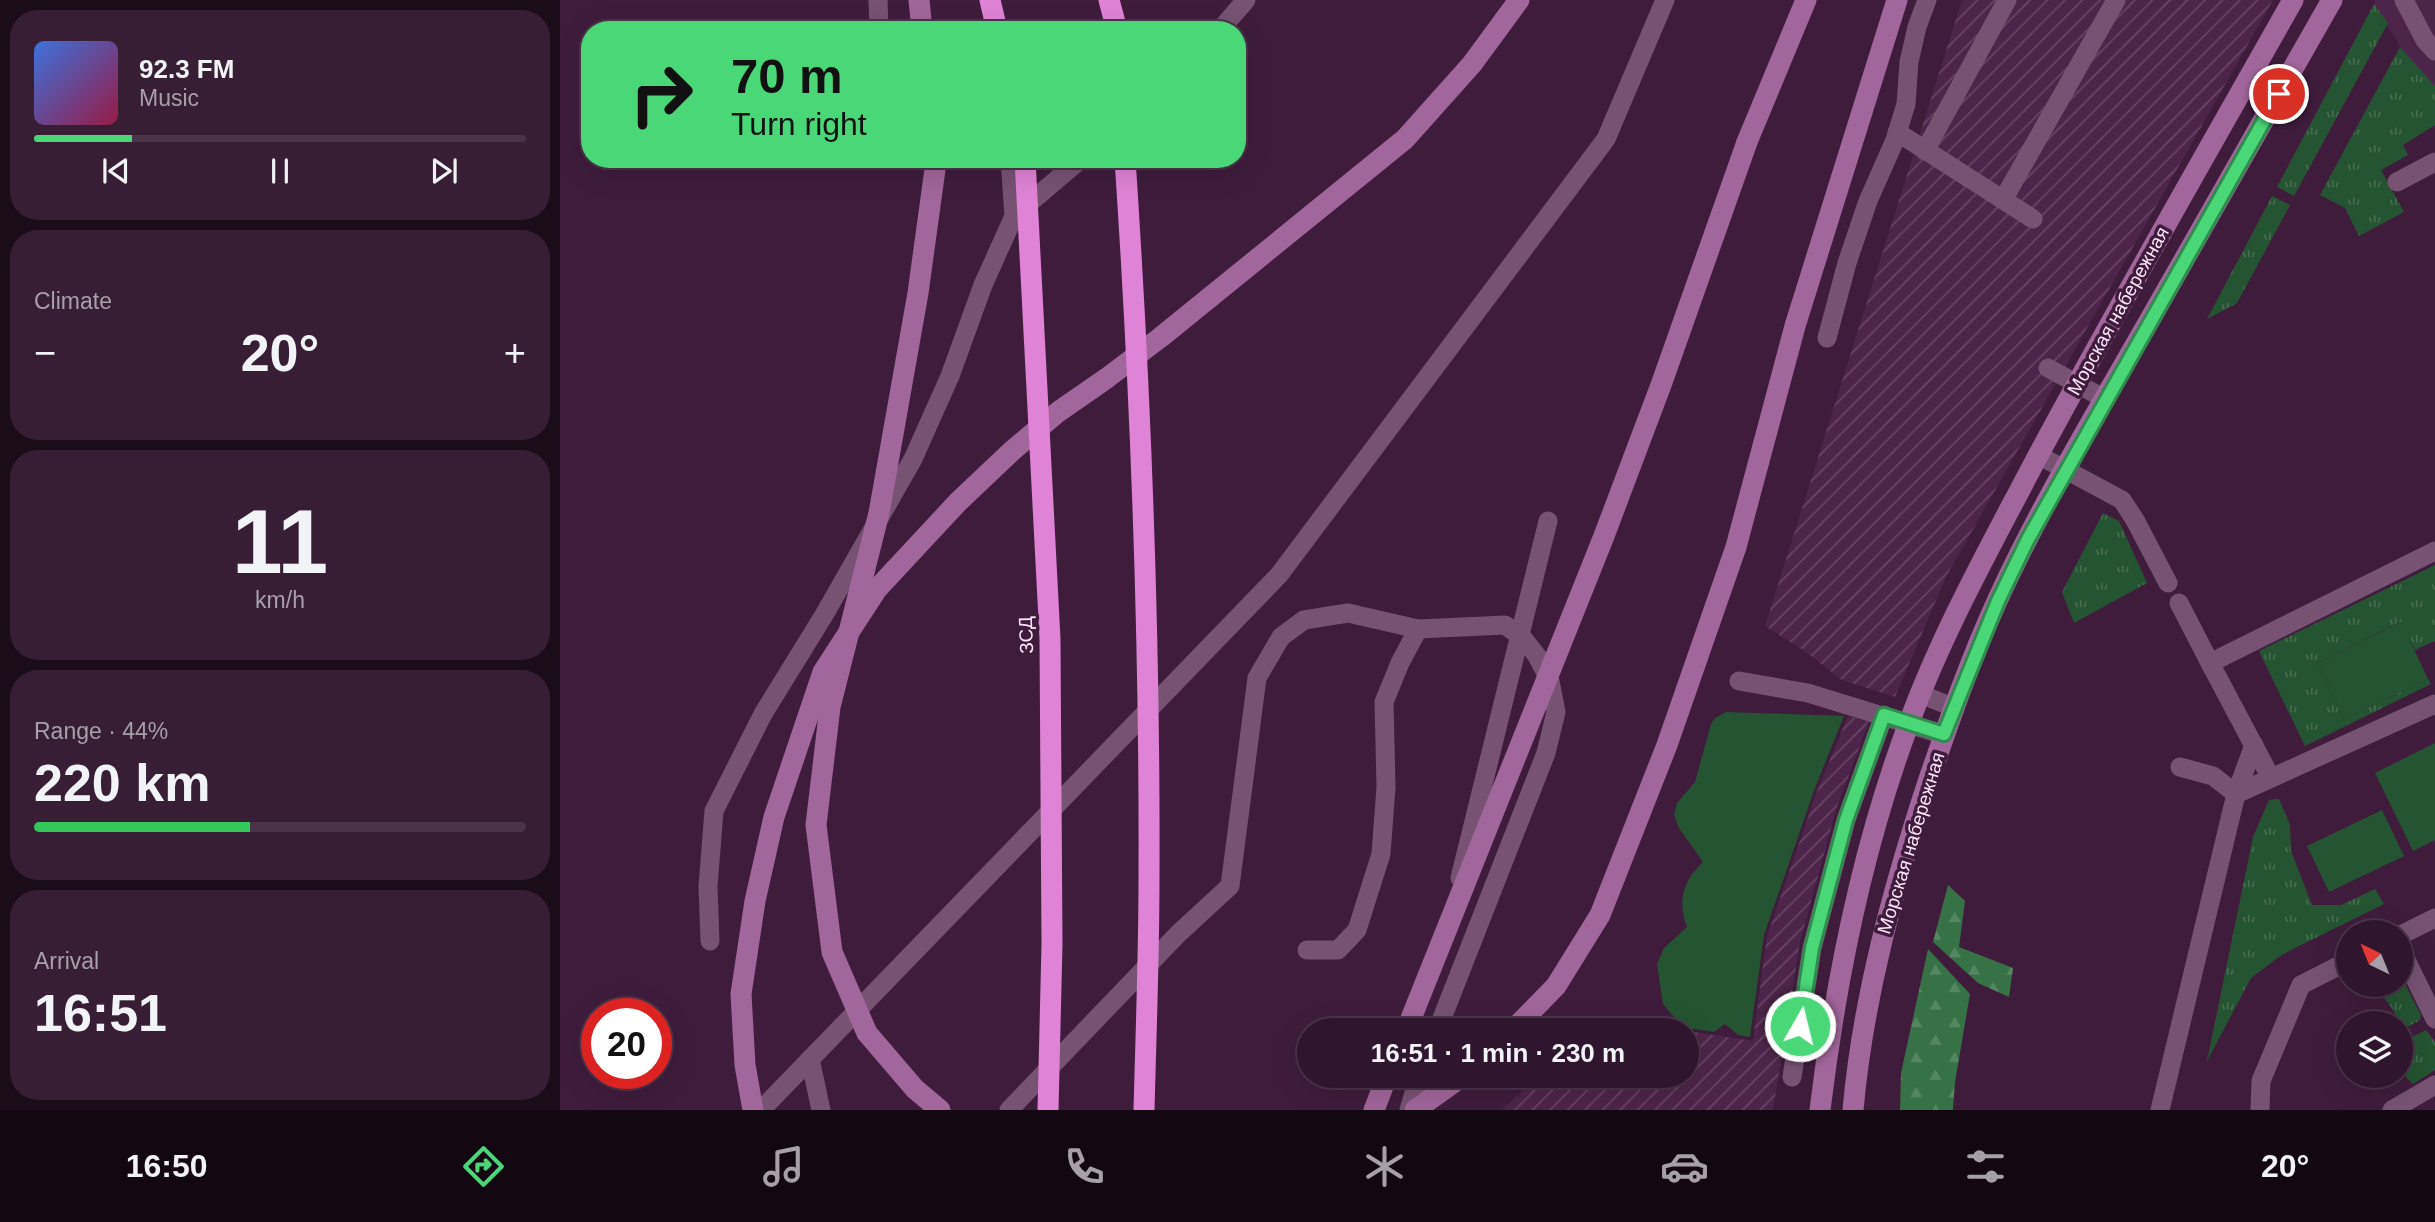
<!DOCTYPE html>
<meta charset="utf-8">
<style>
:root{--surface:#2f152d;--page:#371e35;--text:#f1f3f6;--muted:#a79faa;--line:#4a3449;--accent:#4ad778}
body{margin:0;font-family:Helvetica,sans-serif;background:var(--page);color:var(--text);height:100vh;display:flex;flex-direction:column;font-size:26px;white-space:nowrap}
*{box-sizing:border-box;margin:0}
p{font-size:23px;color:var(--muted)}
.icon{flex:none;width:38px;height:38px;fill:none;stroke:currentColor;stroke-width:2;stroke-linecap:round;stroke-linejoin:round}
.map{position:relative;flex:1;overflow:hidden}
.panel{display:flex;flex-direction:column;gap:10px;padding:10px;background:#1a0c19;width:560px}
.panel>*{flex:none}
.banner{position:absolute;left:21px;top:21px;width:665px;height:147px;border-radius:28px;box-shadow:0 7px 28px #0002,0 0 0 2px var(--line);background:#4ad778;color:#111;overflow:hidden}
.needle{width:46px;rotate:317deg}
.buttons{position:absolute;left:1776px;top:920px;display:grid;gap:14px}
.buttons a{display:grid;place-items:center;width:77px;height:77px;border-radius:50%;background:var(--surface);box-shadow:0 7px 28px #0002,0 0 0 2px var(--line);font-size:35px}
.speed{position:absolute;left:21px;top:998px;display:flex;gap:14px;font-size:35px;font-weight:700;text-align:center}
.speed>*{display:grid;place-content:center;width:91px;height:91px;border-radius:50%;background:var(--surface);box-shadow:0 7px 28px #0002,0 0 0 2px var(--line);line-height:1}
.speed .limit{border:10px solid #d22;background:#fff;color:#111}
.pin{position:absolute;display:grid;place-items:center;width:60px;height:60px;color:#fff;margin:-30px;border:4px solid #fff;border-radius:50%;box-shadow:0 2px 7px #0007}
.me{position:absolute;width:77px;margin:-38px;rotate:8deg;stroke-linejoin:round;filter:drop-shadow(0 0 5px #0008)}
.turn{display:flex;align-items:center;gap:24px;height:147px;padding:0 35px;font-size:32px}
.turn .icon{width:91px;height:91px;stroke-width:2.5}
.turn b{display:block;font-size:49px;line-height:60px}
.big{font-size:52px;font-weight:700;line-height:1.1}
.panel .widget{flex:1;display:flex;flex-direction:column;justify-content:center;gap:10px;min-width:0;padding:0 24px;border-radius:28px;background:var(--page)}
.panel .dial{align-items:center;gap:0}
.dial b{font-size:91px;line-height:1}
.song{display:flex;align-items:center;gap:21px}
.cover{width:84px;height:84px;border-radius:10px;background:linear-gradient(135deg,hsl(220 70% 55%),hsl(340 70% 35%))}
.played{height:7px;border-radius:4px;background:linear-gradient(90deg,var(--accent) 20%,var(--line) 20%)}
.keys{display:flex;justify-content:space-around;direction:ltr}
.heat{display:flex;justify-content:space-between;align-items:center;font-size:38px;direction:ltr}
.charge{height:10px;border-radius:5px;background:linear-gradient(90deg,#34c759 44%,var(--line) 0)}
.trip{position:absolute;left:737px;top:1018px;width:402px;height:70px;border-radius:35px;background:var(--surface);box-shadow:0 7px 28px #0002,0 0 0 2px var(--line);font-weight:700;line-height:70px;text-align:center}
.tabs{display:flex;height:112px;justify-content:space-around;align-items:center;background:#130812;color:var(--muted)}
.tabs .icon{width:49px;height:49px}
.tabs .on{color:var(--accent)}
.tabs b{font-size:32px;color:var(--text)}
main{display:flex;flex:1;min-height:0}
.map>svg:first-child{display:block}
.built{fill:#4d254a}
.industrial{fill:url(#industrial-furrows)}
.grass{fill:url(#grass-tufts)}
.forest{fill:url(#forest-firs)}
.green{fill:#255432}
.lines{fill:none;stroke-linecap:round;stroke-linejoin:round}
.lane{stroke:#775273;stroke-width:19}
.secondary{stroke:#a1669b;stroke-width:21}
.highway{stroke:#df83d6;stroke-width:21}
.lane-bridge{stroke:#775273;stroke-width:19}
.secondary-bridge{stroke:#a1669b;stroke-width:21}
.highway-bridge{stroke:#df83d6;stroke-width:21}
.route-casing{stroke:#308c4e;stroke-width:18}
.route{stroke:#4ad778;stroke-width:12}
.labels{text-anchor:middle;dominant-baseline:central;stroke-width:7;stroke-linejoin:round;paint-order:stroke}
.street-label{font-size:19px;fill:#fce5f9;stroke:#3f1c3c}
</style>
<main>
<section class="panel">
<div class="widget">
<div class="song"><i class="cover"></i><div><b>92.3 FM</b><p>Music</p></div></div>
<div class="played"></div>
<div class="keys"><svg class="icon" aria-label="previous" viewBox="0 0 24 24"><path d="M18 5L8 12l10 7zM5 5v14"/></svg><svg class="icon" aria-label="pause" viewBox="0 0 24 24"><path d="M8 5v14M16 5v14"/></svg><svg class="icon" aria-label="next" viewBox="0 0 24 24"><path d="M6 5l10 7-10 7zM19 5v14"/></svg></div>
</div>
<div class="widget"><p>Climate</p>
<div class="heat"><a>−</a><b class="big">20°</b><a>+</a></div>
</div>
<div class="widget dial"><b>11</b><p>km/h</p></div>
<div class="widget"><p>Range · 44%</p><b class="big">220 km</b><div class="charge"></div></div>
<div class="widget"><p>Arrival</p><b class="big">16:51</b></div>
</section>
<div class="map">
<svg width="1875" height="1110" viewBox="0 0 1875 1110">
<defs>
<pattern id="industrial-furrows" width="10" height="10" patternUnits="userSpaceOnUse" patternTransform="scale(1.75)"><rect width="10" height="10" fill="#4d254a"/><path d="M-1 1l2-2M0 10L10 0M9 11l2-2" fill="none" stroke="#684465"/></pattern>
<pattern id="grass-tufts" width="24" height="20" patternUnits="userSpaceOnUse" patternTransform="scale(1.75)"><rect width="24" height="20" fill="#255432"/><path d="M3 7l-1-3M5 7V3M7 7l1-3M15 17l-1-3M17 17v-4M19 17l1-3" fill="none" stroke="#466c50"/></pattern>
<pattern id="forest-firs" width="22" height="20" patternUnits="userSpaceOnUse" patternTransform="scale(1.75)"><rect width="22" height="20" fill="#367246"/><path d="M5 1l3.5 6h-7zM16 11l3.5 6h-7z" fill="#548661"/></pattern>
</defs>
<rect width="100%" height="100%" fill="#3f1c3c"/>
<!-- built -->
<polygon class="built" points="1815,0 1875,0 1875,86 1845,54 1814,4"/>
<!-- industrial -->
<g class="industrial">
<polygon points="1402,0 1713,0 1386,577 1335,697 1282,680 1246,652 1205,626"/>
<polygon points="1288,716 1309,722 1277,807 1240,942 1213,1110 942,1110 979,1076 1127,1076 1127,1031 1193,1041 1207,936 1257,791"/>
<polygon points="1042,1018 1124,1031 1028,1031"/>
</g>
<!-- grass -->
<g class="grass">
<polygon points="1814,4 1828,23 1734,196 1717,187"/>
<polygon points="1840,47 1875,86 1875,125 1843,145 1848,155 1821,170 1844,212 1799,236 1785,208 1760,195"/>
<polygon points="1712,196 1730,205 1677,303 1647,319"/>
<polygon points="1543,513 1559,521 1587,583 1514,623 1502,592"/>
<polygon points="1875,565 1875,641 1855,650 1840,622 1757,663 1784,719 1868,679 1871,684 1745,746 1699,651"/>
<polygon points="1719,799 1730,825 1731,851 1752,905 1781,905 1815,889 1824,904 1723,954 1691,978 1647,1061 1693,837 1709,800"/>
<path d="M 1841,976 L 1861,1015 L 1860,1020 L 1844,1029 C 1838,1019 1827,995 1813,990 C 1806,988 1804,991 1798,985 L 1841,985 Z"/>
<path d="M 1866,1030 L 1875,1042 L 1875,1070 L 1853,1084 C 1837,1071 1844,1058 1846,1040 Z"/>
</g>
<!-- forest -->
<g class="forest">
<polygon points="1388,885 1405,901 1399,947 1453,968 1449,997 1418,983 1373,942"/>
<polygon points="1368,949 1410,994 1395,1082 1393,1110 1340,1110 1341,1073"/>
</g>
<!-- green -->
<g class="green">
<polygon points="1841,622 1868,679 1784,719 1757,663"/>
<path d="M 1166,712 L 1284,716 L 1255,788 L 1204,935 L 1190,1037 L 1178,1035 L 1165,1024 L 1154,1032 L 1122,1027 L 1103,1004 L 1097,964 L 1104,948 L 1127,927 C 1117,901 1123,881 1143,862 L 1119,828 L 1114,815 L 1117,803 L 1135,782 L 1151,724 L 1155,718 Z"/>
<polygon points="1875,743 1875,840 1853,851 1815,773"/>
<polygon points="1822,810 1844,856 1769,892 1747,846"/>
</g>
<g class="lines">
<!-- lane -->
<g class="lane">
<polyline points="318,0 319,30"/>
<polyline points="1844,0 1865,40 1875,51"/>
<polyline points="660,30 686,0"/>
<polyline points="1337,132 1473,219"/>
<polyline points="1365,151 1447,0"/>
<polyline points="450,159 454,216"/>
<polyline points="1837,182 1875,162"/>
<polyline points="1443,200 1556,0"/>
<polyline points="1267,338 1287,263 1308,201 1335,140 1346,104 1349,62 1357,27 1367,0"/>
<polyline points="1488,368 1545,399"/>
<polyline points="1478,455 1562,500 1575,520 1608,583"/>
<polyline points="1619,603 1650,663"/>
<polyline points="1179,681 1248,693 1384,735"/>
<polyline points="1360,694 1395,708"/>
<polyline points="1620,767 1653,776 1676,794 1875,704"/>
<polyline points="1711,778 1650,663 1875,551"/>
<polyline points="1841,935 1875,918"/>
<polyline points="150,941 148,886 154,811 203,714 264,615 353,459 390,376 423,285 454,216 521,159"/>
<polyline points="747,950 778,950 797,930 821,854 826,787 824,702 840,663 858,629"/>
<polyline points="1841,950 1875,1019"/>
<polyline points="250,1059 261,1110"/>
<polyline points="1232,1077 1252,948 1286,820 1324,715"/>
<polyline points="201,1110 719,575 1046,139 1105,0"/>
<polyline points="449,1110 618,934 670,886 697,678 721,637 744,620 788,613 858,629 945,625 963,638 977,656 990,681 996,712 986,753 877,1031"/>
<polyline points="849,1110 859,1076"/>
<polyline points="1600,1110 1676,794 1694,745"/>
<polyline points="1700,1110 1701,1081 1741,985 1788,961"/>
<polyline points="1832,1110 1875,1085"/>
</g>
<!-- secondary -->
<g class="secondary">
<polyline points="359,0 362,30"/>
<polyline points="1187,142 1246,0"/>
<polyline points="952,1031 996,986 1040,915 1107,745 1176,547 1235,326 1337,0"/>
<polyline points="193,1110 185,1065 181,994 195,901 214,817 263,672 317,589 398,502 453,450 498,412 547,378 601,337 845,139 912,64 959,0"/>
<polyline points="814,1110 827,1076"/>
<polyline points="855,1110 903,1076"/>
<path d="M 1260,1110 C 1276,978 1302,848 1349,723 C 1382,633 1429,549 1473,465 C 1557,308 1646,154 1733,0"/>
<path d="M 1293,1110 C 1303,998 1333,889 1368,782 C 1389,721 1411,658 1438,599 C 1484,499 1542,404 1596,309 C 1655,206 1714,103 1772,0"/>
</g>
<!-- highway -->
<g class="highway">
<polyline points="430,0 437,30"/>
<polyline points="549,0 557,30"/>
</g>
<!-- lane-bridge -->
<polyline class="lane-bridge" points="900,878 988,521"/>
<!-- secondary-bridge -->
<g class="secondary-bridge">
<polyline points="376,162 358,293 319,513 270,707 256,825 272,952 307,1033 355,1089 380,1110"/>
<polyline points="846,1031 1044,536 1101,385 1187,142"/>
</g>
<!-- highway-bridge -->
<g class="highway-bridge">
<polyline points="465,159 490,639 492,944 488,1110"/>
<path d="M 565,159 C 581,398 590,638 589,878 C 589,955 586,1033 584,1110"/>
</g>
</g>
<g class="lines">
<defs>
<polyline id="route" points="1240,1026 1252,948 1286,820 1324,715 1384,734 1438,601 1468,539 1719,94"/>
</defs>
<!-- route casing -->
<use href="#route" class="route-casing"/>
<!-- route -->
<use href="#route" class="route"/>
</g>
<g class="labels">
<!-- street labels -->
<g class="street-label">
<text transform="translate(1558 311) rotate(-61)">Морская набережная</text>
<text transform="translate(466 635) rotate(-92)">ЗСД</text>
<text transform="translate(1351 843) rotate(-73)">Морская набережная</text>
</g>
</g>
</svg>
<div class="buttons">
<a><svg class="needle" viewBox="-14 -14 28 28"><path d="M0-13l5 13h-10z" fill="#e53935"/><path d="M0 13l5-13h-10z" fill="#a79faa"/></svg></a>
<a><svg class="icon" aria-label="layers" viewBox="0 0 24 24"><path d="M12 4l9 5-9 5-9-5zM3 14l9 5 9-5"/></svg></a>
</div>
<div class="speed"><div class="limit">20</div></div>
<div class="pin" style="left:1719px;top:94px;background:#d93025"><svg class="icon" aria-label="arrive" viewBox="0 0 24 24"><path d="M6 21V4h12l-3 4 3 4H6"/></svg></div>
<svg class="me" style="left:1240px;top:1026px" viewBox="-20 -20 40 40"><circle r="17" fill="#4ad778" stroke="#fff" stroke-width="3"/><path d="M0-11L8 9 0 5-8 9z" fill="#fff"/></svg>
<div class="trip">16:51 · 1 min · 230 m</div>
<div class="banner">
<div class="turn"><svg class="icon" aria-label="right" viewBox="0 0 24 24"><path d="M7 20v-9h11M14 6l5 5-5 5"/></svg><div><b>70 m</b>Turn right</div></div>
</div>
</div>
</main>
<nav class="tabs">
<b>16:50</b>
<svg class="icon on" aria-label="directions" viewBox="0 0 24 24"><path d="M12 3l9 9-9 9-9-9zM9 14v-3h6M13 9l2 2-2 2"/></svg>
<svg class="icon" aria-label="music" viewBox="0 0 24 24"><path d="M9 18V5l10-2v13"/><circle cx="6" cy="18" r="3"/><circle cx="16" cy="16" r="3"/></svg>
<svg class="icon" aria-label="phone" viewBox="0 0 24 24"><path d="M5 4h4l2 5-3 2q2 4 5 5l2-3 5 2v4C11 20 4 13 5 4z"/></svg>
<svg class="icon" aria-label="climate" viewBox="0 0 24 24"><path d="M12 3v18M4 7l16 10M4 17L20 7"/></svg>
<svg class="icon" aria-label="car" viewBox="0 0 24 24"><path d="M5 17H2v-5l4-1 3-4h7l3 4 3 1v5h-3M9 17h6M6 11h13"/><circle cx="7" cy="17" r="2"/><circle cx="17" cy="17" r="2"/></svg>
<svg class="icon" aria-label="filters" viewBox="0 0 24 24"><path d="M4 7h16M4 17h16"/><circle cx="9" cy="7" r="2"/><circle cx="15" cy="17" r="2"/></svg>
<b>20°</b>
</nav>
